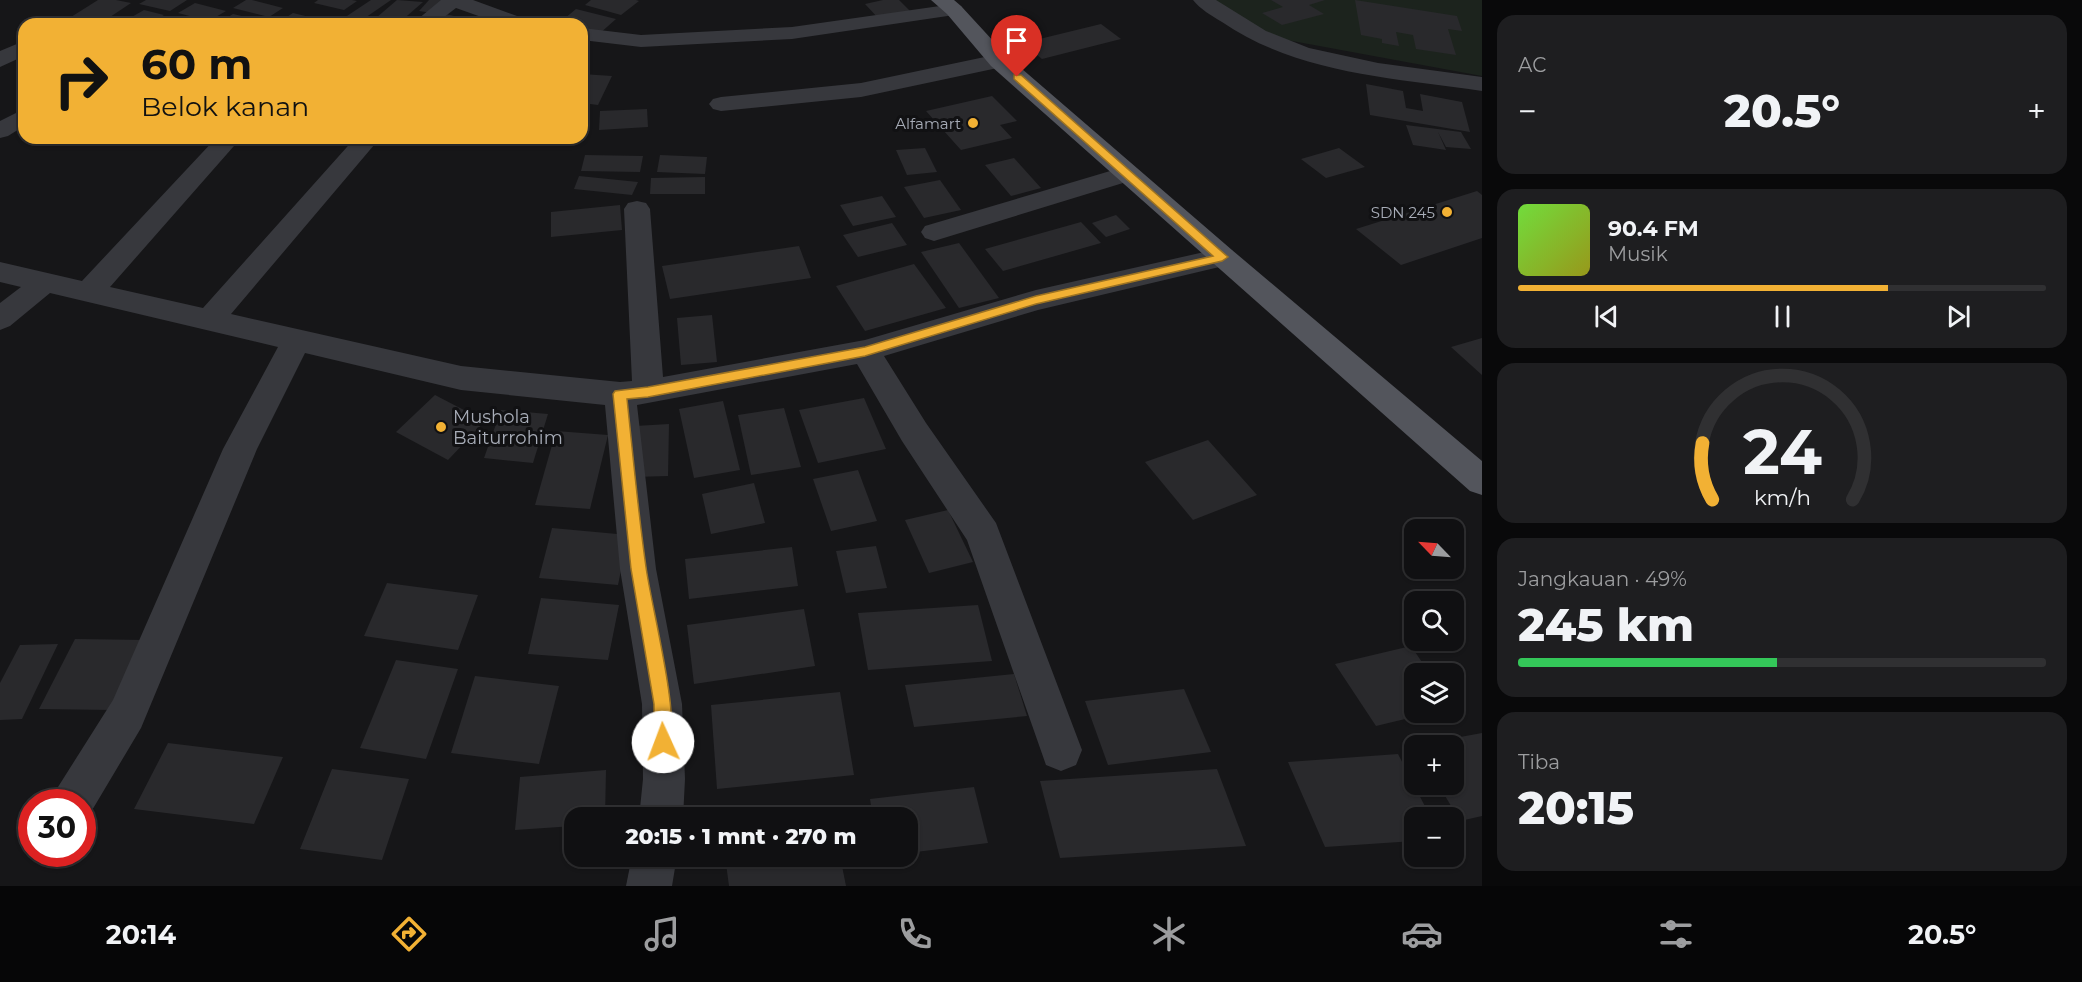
<!DOCTYPE html>
<html lang="id">
<meta charset="utf-8">
<style>
:root{--surface:#101012;--page:#1e1e20;--text:#f1f3f6;--muted:#9c9d9f;--line:#303032;--accent:#f2b134}
body{margin:0;font-family:Montserrat,sans-serif;background:var(--page);color:var(--text);height:100vh;display:flex;flex-direction:column;font-size:22px;white-space:nowrap}
*{box-sizing:border-box;margin:0}
p{font-size:20px;color:var(--muted)}
.icon{flex:none;width:33px;height:33px;fill:none;stroke:currentColor;stroke-width:2;stroke-linecap:round;stroke-linejoin:round}
.map{position:relative;flex:1;overflow:hidden}
.panel{display:flex;flex-direction:column;gap:15px;padding:15px;background:#09090a;width:600px}
.panel>*{flex:none}
.top-card{position:absolute;left:18px;top:18px;width:570px;height:126px;border-radius:18px;box-shadow:0 2px 4px #0004,0 0 0 2px var(--line);background:#f2b134;color:#111;overflow:hidden}
.needle{width:39px;rotate:295deg}
.tools{position:absolute;left:1404px;top:519px;display:grid;gap:12px}
.tools a{display:grid;place-items:center;width:60px;height:60px;border-radius:12px;background:var(--surface);box-shadow:0 2px 4px #0004,0 0 0 2px var(--line);font-size:30px}
.speed{position:absolute;left:18px;top:789px;display:flex;gap:12px;font-size:30px;font-weight:700;text-align:center}
.speed>*{display:grid;place-content:center;width:78px;height:78px;border-radius:50%;background:var(--surface);box-shadow:0 2px 4px #0004,0 0 0 2px var(--line);line-height:1}
.speed .limit{border:9px solid #d22;background:#fff;color:#111}
.pin{position:absolute;display:grid;place-items:center;width:51px;height:51px;color:#fff;margin:-62px -26px;border-radius:50% 50% 50% 0;rotate:-45deg;box-shadow:0 0 6px #0007}
.pin .icon{rotate:45deg}
.me{position:absolute;width:66px;margin:-33px;rotate:358deg;stroke-linejoin:round;filter:drop-shadow(0 0 4px #0008)}
.turn{display:flex;align-items:center;gap:21px;height:126px;padding:0 24px;font-size:27px}
.turn .icon{width:78px;height:78px;stroke-width:2.5}
.turn b{display:block;font-size:42px;line-height:51px}
.big{font-size:45px;font-weight:800;line-height:1.1}
.panel .tile{flex:1;display:flex;flex-direction:column;justify-content:center;gap:9px;min-width:0;padding:0 21px;border-radius:18px;background:var(--page)}
.panel .dial{align-items:center;gap:0}
.dial svg{height:156px;overflow:visible;fill:none;stroke:var(--line);stroke-width:7;stroke-linecap:round;text-anchor:middle}
.dial text{fill:var(--text);stroke:none}
.song{display:flex;align-items:center;gap:18px}
.cover{width:72px;height:72px;border-radius:9px;background:linear-gradient(135deg,hsl(100 70% 55%),hsl(60 70% 35%))}
.played{height:6px;border-radius:3px;background:linear-gradient(90deg,var(--accent) 70%,var(--line) 70%)}
.keys{display:flex;justify-content:space-around;direction:ltr}
.heat{display:flex;justify-content:space-between;align-items:center;font-size:33px;direction:ltr}
.charge{height:9px;border-radius:4px;background:linear-gradient(90deg,#34c759 49%,var(--line) 0)}
.trip{position:absolute;left:564px;top:807px;width:354px;height:60px;border-radius:18px;background:var(--surface);box-shadow:0 2px 4px #0004,0 0 0 2px var(--line);font-weight:800;line-height:60px;text-align:center}
.tabs{display:flex;height:96px;justify-content:space-around;align-items:center;background:#060607;color:var(--muted)}
.tabs .icon{width:42px;height:42px}
.tabs .on{color:var(--accent)}
.tabs b{font-size:27px;color:var(--text)}
main{display:flex;flex:1;min-height:0}
.map>svg:first-child{display:block}
.green{fill:#1c231d}
.building{fill:#29292c}
.lines{fill:none;stroke-linecap:round;stroke-linejoin:round}
.minor{fill:#37383d;fill-rule:evenodd}
.major{fill:#53555c;fill-rule:evenodd}
.route{fill:#f2b134;stroke:#9d7322;stroke-width:1.5}
.poi-dot{fill:#f2b134;stroke:#111113;stroke-width:2}
.labels{text-anchor:middle;dominant-baseline:central;stroke-width:6;stroke-linejoin:round;paint-order:stroke}
.far-poi-label{font-size:15px;fill:#a8adb8;stroke:#111113;text-anchor:end}
.poi-label{font-size:18px;fill:#a8adb8;stroke:#111113;text-anchor:start}
</style>
<main>
<div class="map">
<svg width="1482" height="886" viewBox="0 0 1482 886">
<rect width="100%" height="100%" fill="#161618"/>
<!-- green -->
<polygon class="green" points="1212,0 1482,0 1482,76 1276,38"/>
<!-- building -->
<g class="building">
<polygon points="98,0 116,0 131,3 101,23 71,17"/>
<polygon points="146,0 187,0 170,11 139,4"/>
<polygon points="246,0 252,0 283,8 269,17 233,8"/>
<polygon points="318,0 352,0 357,1 344,10 314,3"/>
<polygon points="371,0 391,0 359,22 344,18"/>
<polygon points="397,0 423,2 400,22 376,18"/>
<polygon points="429,0 445,0 432,13 419,11"/>
<polygon points="591,0 636,0 639,1 621,15 585,5"/>
<polygon points="883,0 899,0 912,13 880,20 865,4"/>
<polygon points="1271,0 1325,0 1309,5 1324,14 1282,25 1262,13 1283,7"/>
<polygon points="1355,0 1457,16 1462,31 1448,29 1456,55 1416,49 1413,35 1396,32 1399,46 1382,43 1382,39 1361,35"/>
<polygon points="195,3 226,11 209,21 178,13"/>
<polygon points="576,9 616,19 599,34 582,30 582,24 558,24"/>
<polygon points="144,10 164,15 149,24 123,22"/>
<polygon points="293,13 326,21 321,24 276,24"/>
<polygon points="233,14 264,21 260,24 217,24"/>
<polygon points="446,14 462,18 455,24 434,24"/>
<polygon points="171,16 198,23 198,24 156,24"/>
<polygon points="1101,24 1121,39 1042,59 1023,43"/>
<polygon points="582,74 612,76 598,105 582,103"/>
<polygon points="1366,84 1403,91 1406,108 1423,111 1420,94 1462,102 1470,132 1370,115"/>
<polygon points="992,96 1017,121 1000,125 1012,138 961,150 926,111"/>
<polygon points="647,109 648,127 599,130 600,111"/>
<polygon points="1406,125 1461,132 1471,149 1446,147 1438,132 1446,150 1413,145"/>
<polygon points="925,148 937,172 907,175 896,150"/>
<polygon points="1339,148 1365,167 1326,178 1301,159"/>
<polygon points="585,155 643,156 640,172 581,171"/>
<polygon points="660,155 707,157 705,174 657,172"/>
<polygon points="1014,158 1041,188 1011,196 985,165"/>
<polygon points="579,176 638,182 632,195 574,189"/>
<polygon points="705,177 705,194 650,194 651,178"/>
<polygon points="940,180 961,210 924,218 904,187"/>
<polygon points="1477,191 1482,195 1482,238 1401,265 1356,229"/>
<polygon points="882,196 896,217 853,226 840,205"/>
<polygon points="620,205 622,230 551,237 551,212"/>
<polygon points="1116,215 1130,229 1106,237 1092,223"/>
<polygon points="1081,222 1101,243 1003,271 985,249"/>
<polygon points="892,223 907,245 858,257 843,235"/>
<polygon points="959,243 999,298 959,308 921,252"/>
<polygon points="799,246 811,278 670,299 662,266"/>
<polygon points="914,264 946,308 865,331 836,286"/>
<polygon points="712,315 717,362 681,365 677,318"/>
<polygon points="1482,338 1482,375 1451,347"/>
<polygon points="435,395 485,421 448,460 396,432"/>
<polygon points="864,398 886,449 818,463 799,410"/>
<polygon points="723,401 740,470 694,478 679,409"/>
<polygon points="784,408 801,467 751,475 738,415"/>
<polygon points="501,410 548,414 533,463 484,458"/>
<polygon points="669,424 668,476 633,477 635,426"/>
<polygon points="556,431 608,435 590,509 535,505"/>
<polygon points="1208,440 1257,495 1193,520 1145,462"/>
<polygon points="858,470 877,521 831,531 813,479"/>
<polygon points="754,483 765,523 711,534 702,494"/>
<polygon points="948,510 973,562 929,573 905,520"/>
<polygon points="552,528 628,535 618,585 539,578"/>
<polygon points="876,546 887,588 846,593 836,551"/>
<polygon points="792,547 798,586 689,599 685,559"/>
<polygon points="387,583 478,595 458,650 364,636"/>
<polygon points="541,598 619,605 608,660 528,654"/>
<polygon points="978,605 992,661 868,670 858,613"/>
<polygon points="804,609 815,666 694,684 687,625"/>
<polygon points="75,639 146,640 113,710 39,709"/>
<polygon points="58,644 22,719 0,720 0,683 20,645"/>
<polygon points="1411,646 1430,674 1414,674 1414,712 1430,713 1376,726 1335,664"/>
<polygon points="396,660 458,669 426,759 360,748"/>
<polygon points="1014,674 1027,716 914,727 905,685"/>
<polygon points="475,676 559,686 539,764 451,753"/>
<polygon points="1184,689 1211,752 1108,765 1085,701"/>
<polygon points="840,692 854,775 717,789 711,705"/>
<polygon points="1482,733 1482,816 1460,821 1438,784 1454,784 1454,746 1422,744"/>
<polygon points="168,743 283,757 254,824 134,809"/>
<polygon points="1398,754 1431,818 1414,818 1414,841 1325,847 1288,762"/>
<polygon points="332,769 409,779 382,860 300,849"/>
<polygon points="1217,769 1246,846 1060,858 1040,781"/>
<polygon points="606,770 605,818 574,818 574,826 515,830 520,777"/>
<polygon points="974,787 988,843 908,853 908,818 873,818 870,799"/>
<polygon points="830,809 831,818 789,818 789,816"/>
<polygon points="725,856 840,856 846,886 729,886"/>
</g>
<g class="lines">
<!-- minor -->
<g class="minor">
<polygon points="441,0 473,0 517,16 535,20 538,24 501,24 456,8 435,24 412,24"/>
<path d="M 1193,0 L 1216,0 L 1266,31 L 1309,48 L 1378,63 L 1482,77 L 1482,91 C 1394,78 1298,74 1222,22 C 1212,16 1200,9 1193,0 Z"/>
<polygon points="954,4 961,6 964,10 961,14 792,39 641,47 582,40 582,28 641,35 792,27"/>
<polygon points="24,41 24,56 0,67 0,51"/>
<polygon points="999,54 1007,56 1010,61 1007,66 861,97 721,111 713,109 709,104 713,99 721,97 861,83"/>
<polygon points="24,109 24,126 8,136 0,138 0,121"/>
<polygon points="216,138 241,138 110,287 203,308 355,138 380,138 231,314 461,366 620,382 632,381 624,209 628,203 637,201 646,203 650,209 663,377 865,340 1036,290 1222,248 1232,250 1236,257 1232,264 1038,310 884,356 926,423 996,523 1082,750 1076,765 1061,771 1046,765 967,540 902,441 857,364 637,405 656,569 682,704 685,779 683,818 639,818 643,779 642,704 620,569 605,405 461,390 305,353 257,449 141,728 88,817 82,820 82,802 51,802 58,787 113,700 223,449 278,347 50,293 10,326 0,330 0,303 21,287 0,282 0,262 82,281"/>
<polygon points="1127,166 1136,169 1140,174 1136,179 934,241 925,238 921,232 925,226"/>
<polygon points="632,856 677,856 672,886 626,886"/>
</g>
<!-- major -->
<polygon class="major" points="931,0 954,0 961,6 1007,56 1232,250 1482,461 1482,495 1470,491 991,66 947,14"/>
</g>
<!-- route -->
<path class="route" d="M 1014,75 L 1021,75 L 1228,257 L 1222,261 L 1036,304 L 865,356 L 648,397 L 627,399 C 633,455 638,511 646,567 C 651,605 681,718 669,748 L 663,750 L 657,748 L 654,742 L 654,704 L 631,569 L 613,394 L 615,391 L 648,387 L 865,347 L 1036,296 L 1213,256 L 1014,79 Z"/>
<!-- markers -->
<g class="poi-dot">
<circle cx="973" cy="123" r="6"/>
<circle cx="1447" cy="212" r="6"/>
<circle cx="441" cy="427" r="6"/>
</g>
<g class="labels">
<!-- far-poi labels -->
<g class="far-poi-label">
<text x="961" y="123">Alfamart</text>
<text x="1435" y="212">SDN 245</text>
</g>
<!-- poi labels -->
<g class="poi-label">
<text x="453" y="417">Mushola<tspan x="453" dy="21">Baiturrohim</tspan></text>
</g>
</g>
</svg>
<div class="tools">
<a><svg class="needle" viewBox="-14 -14 28 28"><path d="M0-13l5 13h-10z" fill="#e53935"/><path d="M0 13l5-13h-10z" fill="#9c9d9f"/></svg></a>
<a><svg class="icon" aria-label="search" viewBox="0 0 24 24"><circle cx="10" cy="10" r="6"/><path d="M15 15l6 6"/></svg></a>
<a><svg class="icon" aria-label="layers" viewBox="0 0 24 24"><path d="M12 4l9 5-9 5-9-5zM3 14l9 5 9-5"/></svg></a>
<a>+</a>
<a>−</a>
</div>
<div class="speed"><div class="limit">30</div></div>
<div class="pin" style="left:1017px;top:77px;background:#d93025"><svg class="icon" aria-label="arrive" viewBox="0 0 24 24"><path d="M6 21V4h12l-3 4 3 4H6"/></svg></div>
<svg class="me" style="left:663px;top:742px" viewBox="-20 -20 40 40"><circle r="19" fill="#fff"/><path d="M0-13L10 11 0 6-10 11z" fill="#f2b134"/></svg>
<div class="trip">20:15 · 1 mnt · 270 m</div>
<div class="top-card">
<div class="turn"><svg class="icon" aria-label="right" viewBox="0 0 24 24"><path d="M7 20v-9h11M14 6l5 5-5 5"/></svg><div><b>60 m</b>Belok kanan</div></div>
</div>
</div>
<section class="panel">
<div class="tile"><p>AC</p>
<div class="heat"><a>−</a><b class="big">20.5°</b><a>+</a></div>
</div>
<div class="tile">
<div class="song"><i class="cover"></i><div><b>90.4 FM</b><p>Musik</p></div></div>
<div class="played"></div>
<div class="keys"><svg class="icon" aria-label="previous" viewBox="0 0 24 24"><path d="M18 5L8 12l10 7zM5 5v14"/></svg><svg class="icon" aria-label="pause" viewBox="0 0 24 24"><path d="M8 5v14M16 5v14"/></svg><svg class="icon" aria-label="next" viewBox="0 0 24 24"><path d="M6 5l10 7-10 7zM19 5v14"/></svg></div>
</div>
<div class="tile dial"><svg viewBox="0 0 100 80">
<path d="M14 69A42 42 0 1 1 86 69"/>
<path d="M14 69A42 42 0 0 1 9 40" stroke="#f2b134"/>
<text x="50" y="56" font-size="32" font-weight="700">24</text>
<text x="50" y="72" font-size="11">km/h</text>
</svg></div>
<div class="tile"><p>Jangkauan · 49%</p><b class="big">245 km</b><div class="charge"></div></div>
<div class="tile"><p>Tiba</p><b class="big">20:15</b></div>
</section>
</main>
<nav class="tabs">
<b>20:14</b>
<svg class="icon on" aria-label="directions" viewBox="0 0 24 24"><path d="M12 3l9 9-9 9-9-9zM9 14v-3h6M13 9l2 2-2 2"/></svg>
<svg class="icon" aria-label="music" viewBox="0 0 24 24"><path d="M9 18V5l10-2v13"/><circle cx="6" cy="18" r="3"/><circle cx="16" cy="16" r="3"/></svg>
<svg class="icon" aria-label="phone" viewBox="0 0 24 24"><path d="M5 4h4l2 5-3 2q2 4 5 5l2-3 5 2v4C11 20 4 13 5 4z"/></svg>
<svg class="icon" aria-label="climate" viewBox="0 0 24 24"><path d="M12 3v18M4 7l16 10M4 17L20 7"/></svg>
<svg class="icon" aria-label="car" viewBox="0 0 24 24"><path d="M5 17H2v-5l4-1 3-4h7l3 4 3 1v5h-3M9 17h6M6 11h13"/><circle cx="7" cy="17" r="2"/><circle cx="17" cy="17" r="2"/></svg>
<svg class="icon" aria-label="filters" viewBox="0 0 24 24"><path d="M4 7h16M4 17h16"/><circle cx="9" cy="7" r="2"/><circle cx="15" cy="17" r="2"/></svg>
<b>20.5°</b>
</nav>
